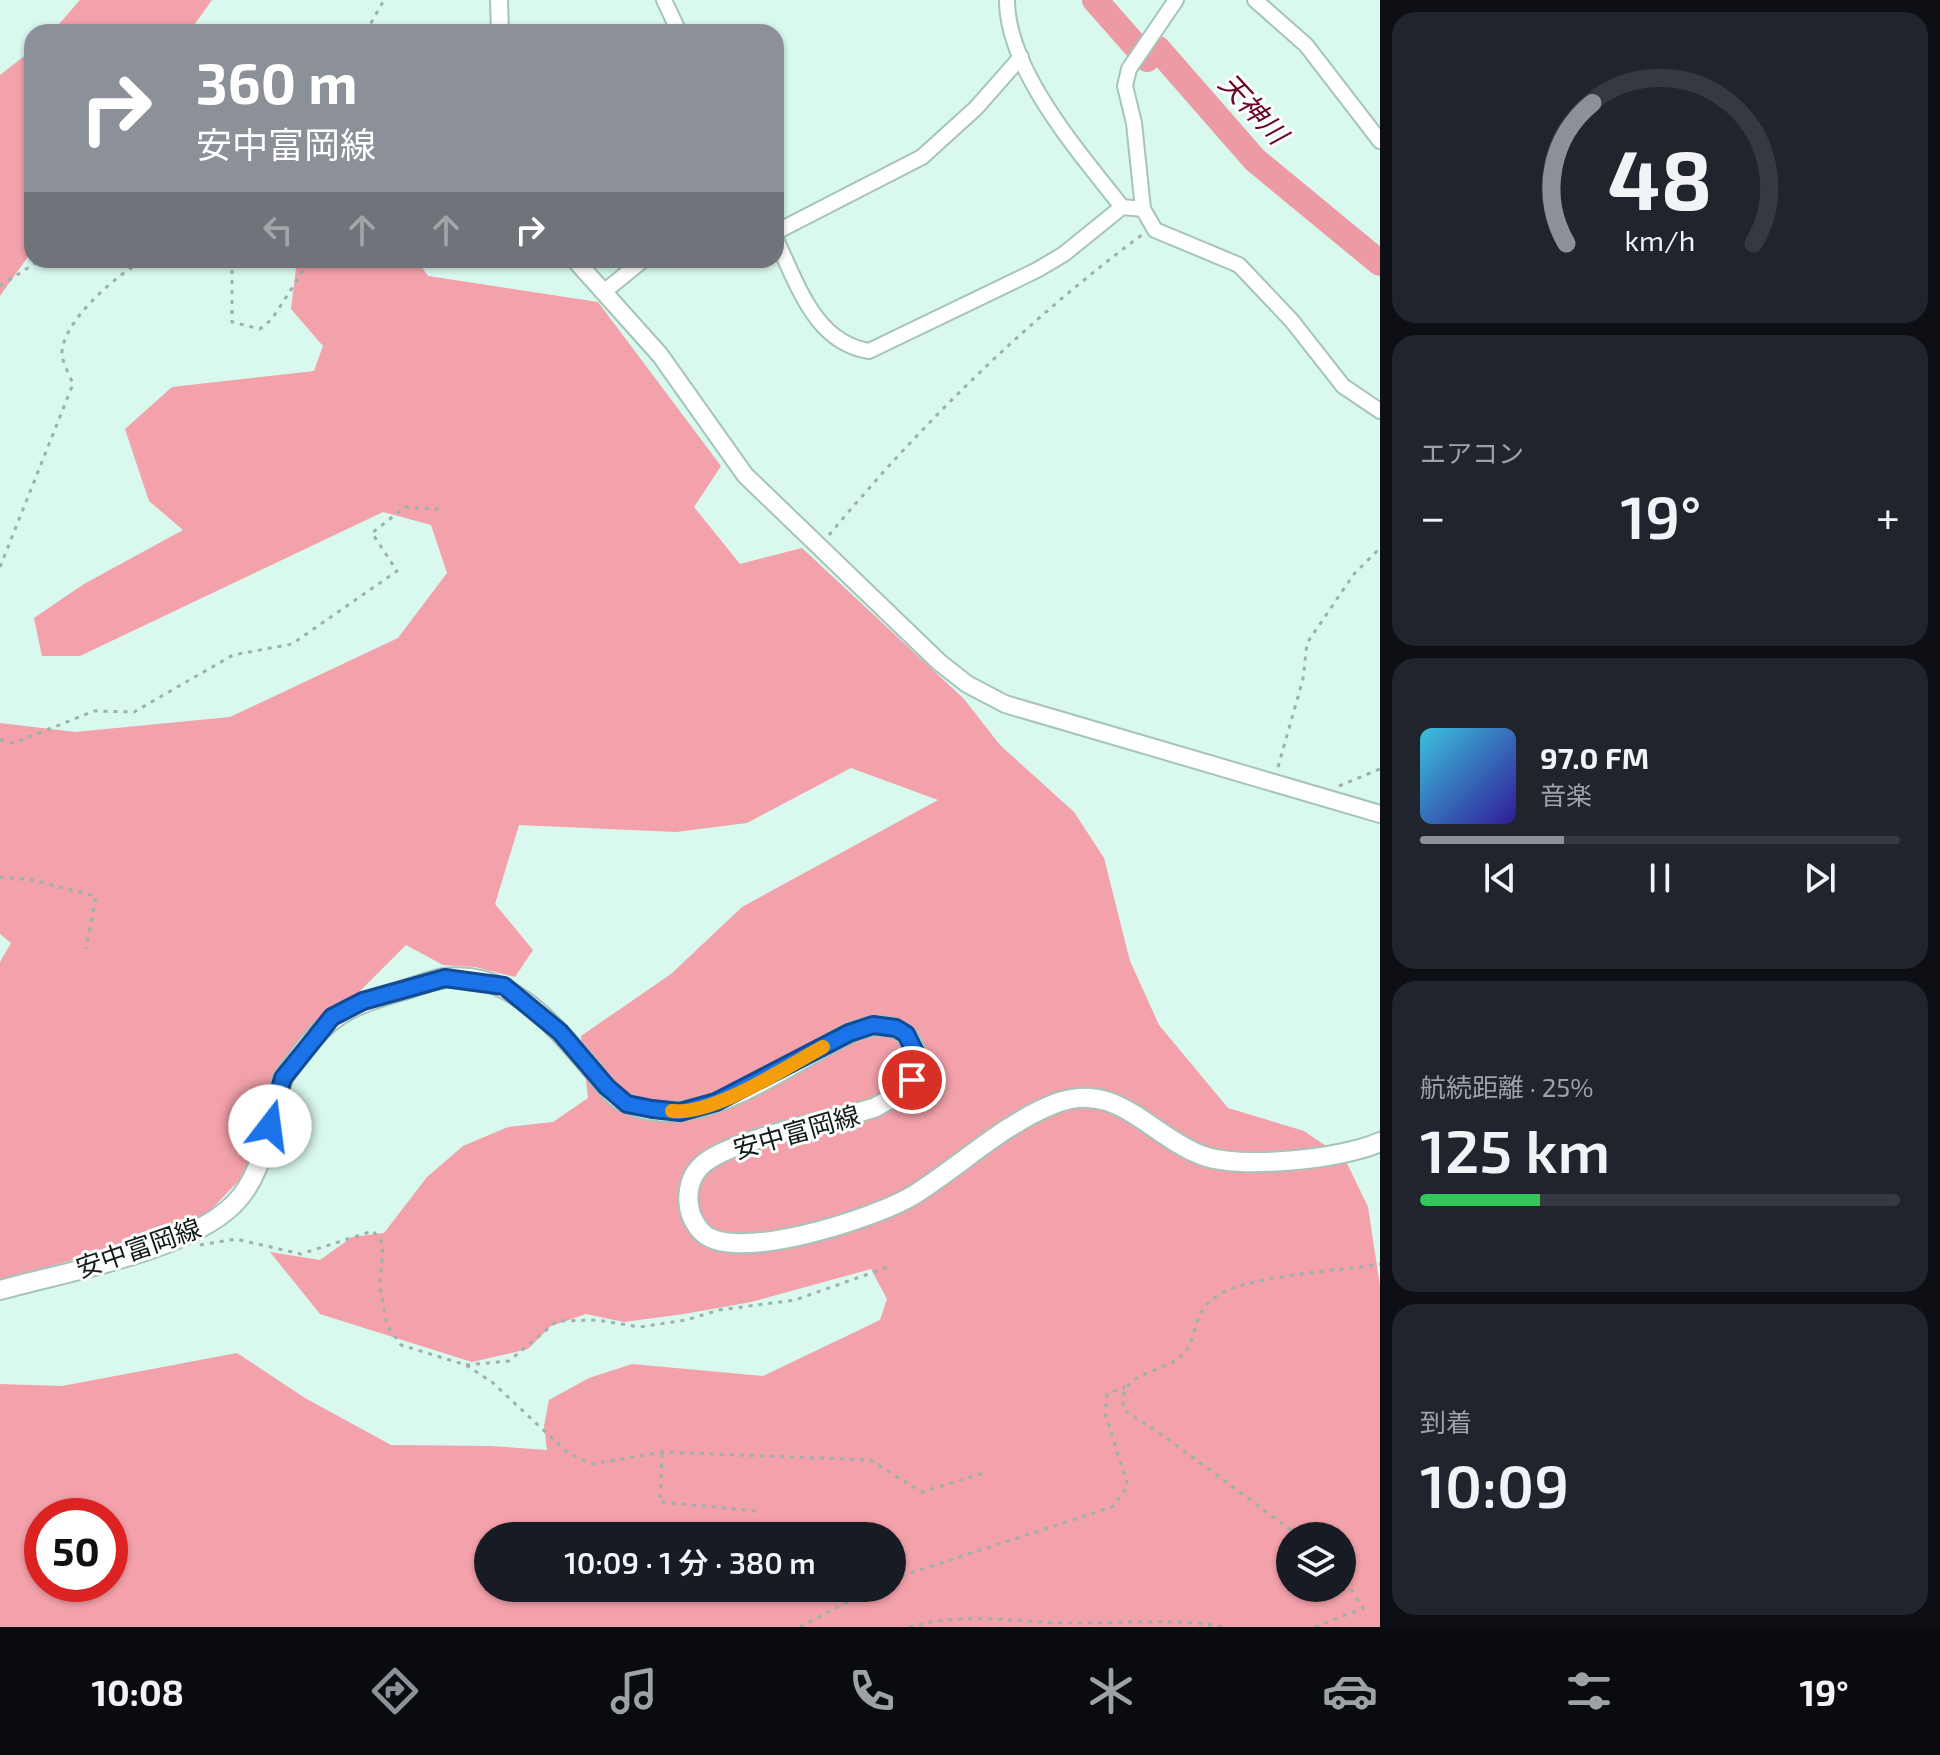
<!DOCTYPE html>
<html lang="ja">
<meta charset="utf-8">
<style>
:root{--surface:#171b24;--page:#20242c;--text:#f1f3f6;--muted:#9ea1a6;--line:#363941;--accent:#8c9099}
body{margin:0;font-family:"Exo 2","Noto Sans JP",sans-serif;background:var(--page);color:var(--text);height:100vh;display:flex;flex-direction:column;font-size:30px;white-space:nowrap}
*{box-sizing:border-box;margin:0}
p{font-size:26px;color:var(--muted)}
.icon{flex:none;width:44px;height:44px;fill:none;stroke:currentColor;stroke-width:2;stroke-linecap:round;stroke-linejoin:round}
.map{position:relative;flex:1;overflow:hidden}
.panel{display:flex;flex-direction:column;gap:12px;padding:12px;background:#0d0f14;width:560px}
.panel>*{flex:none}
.guide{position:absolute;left:24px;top:24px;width:760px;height:244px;border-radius:24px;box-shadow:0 2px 6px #0004;background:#8c9099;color:#fff;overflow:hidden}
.buttons{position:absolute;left:1276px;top:1522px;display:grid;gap:16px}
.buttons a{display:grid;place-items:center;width:80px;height:80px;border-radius:50%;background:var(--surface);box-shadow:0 2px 6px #0004;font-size:40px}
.speed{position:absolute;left:24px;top:1498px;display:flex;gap:16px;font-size:40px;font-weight:700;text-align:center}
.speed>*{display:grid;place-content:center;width:104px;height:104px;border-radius:50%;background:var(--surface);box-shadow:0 2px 6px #0004;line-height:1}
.speed .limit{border:12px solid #d22;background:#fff;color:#111}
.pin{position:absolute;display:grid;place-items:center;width:68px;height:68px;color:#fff;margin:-34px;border:4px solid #fff;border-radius:50%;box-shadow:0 2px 8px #0007}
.me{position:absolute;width:88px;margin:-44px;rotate:15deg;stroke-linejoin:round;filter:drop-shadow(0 0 6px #0008)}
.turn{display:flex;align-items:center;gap:28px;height:168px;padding:0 40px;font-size:36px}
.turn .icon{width:104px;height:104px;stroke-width:2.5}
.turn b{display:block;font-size:56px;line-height:68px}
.lanes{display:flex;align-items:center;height:76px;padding:0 40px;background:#0003;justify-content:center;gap:40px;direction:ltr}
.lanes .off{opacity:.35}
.big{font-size:60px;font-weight:600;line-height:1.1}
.panel .card{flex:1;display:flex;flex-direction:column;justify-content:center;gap:12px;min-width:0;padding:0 28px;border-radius:24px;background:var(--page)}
.panel .dial{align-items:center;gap:0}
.dial svg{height:208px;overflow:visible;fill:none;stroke:var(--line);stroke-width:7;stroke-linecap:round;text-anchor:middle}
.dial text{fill:var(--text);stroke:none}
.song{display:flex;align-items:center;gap:24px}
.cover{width:96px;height:96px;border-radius:12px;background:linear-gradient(135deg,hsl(190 70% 55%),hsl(250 70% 35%))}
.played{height:8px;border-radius:4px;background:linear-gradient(90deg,var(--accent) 30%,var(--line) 30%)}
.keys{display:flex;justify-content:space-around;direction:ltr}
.heat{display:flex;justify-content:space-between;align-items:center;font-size:44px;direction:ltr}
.charge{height:12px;border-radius:6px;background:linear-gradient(90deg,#34c759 25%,var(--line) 0)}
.trip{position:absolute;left:474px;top:1522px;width:432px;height:80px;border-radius:40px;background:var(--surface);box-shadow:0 2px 6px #0004;font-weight:600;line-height:80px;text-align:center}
.dock{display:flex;height:128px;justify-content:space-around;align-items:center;background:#090b0e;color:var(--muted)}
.dock .icon{width:56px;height:56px}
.dock .current{color:var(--accent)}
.dock b{font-size:36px;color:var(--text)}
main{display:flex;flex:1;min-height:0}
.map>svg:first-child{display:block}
.forest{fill:#f3a1aa;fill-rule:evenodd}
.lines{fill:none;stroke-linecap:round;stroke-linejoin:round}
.river{stroke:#ec9ba4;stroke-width:26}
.minor-casing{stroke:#a6c4ba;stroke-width:18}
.tertiary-casing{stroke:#a6c4ba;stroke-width:20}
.secondary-casing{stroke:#a6c4ba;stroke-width:22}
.path{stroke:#9ab2ab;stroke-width:3;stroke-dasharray:4 6;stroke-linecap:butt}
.minor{stroke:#fff;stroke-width:14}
.tertiary{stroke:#fff;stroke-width:16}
.secondary{stroke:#fff;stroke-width:18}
.route-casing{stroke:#114b97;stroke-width:20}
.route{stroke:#1a73e8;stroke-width:14}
.slow{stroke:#f59e0b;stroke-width:14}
.labels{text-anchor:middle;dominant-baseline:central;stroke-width:6;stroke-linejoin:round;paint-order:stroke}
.street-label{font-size:26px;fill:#111c19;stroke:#fdfdfd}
.water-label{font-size:28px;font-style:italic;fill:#670523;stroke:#fdfdfd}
</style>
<main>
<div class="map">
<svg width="1380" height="1627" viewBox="0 0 1380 1627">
<rect width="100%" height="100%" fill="#d9f8ee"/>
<!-- forest -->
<g class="forest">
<polygon points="80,0 212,0 189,32 52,32"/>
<polygon points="32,50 32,251 0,296 0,75"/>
<path d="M 297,260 L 417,260 L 428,276 L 598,302 L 721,466 L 694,507 L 740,564 L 802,548 L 964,699 L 1000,745 L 1074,812 L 1104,858 L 1130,961 L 1159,1025 L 1228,1108 L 1304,1131 L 1345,1159 L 1368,1207 L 1380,1286 L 1380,1627 L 0,1627 L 0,1384 L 62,1386 L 237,1353 L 305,1398 L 391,1445 L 491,1446 L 547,1450 L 544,1426 L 549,1400 L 589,1378 L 632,1364 L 763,1376 L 880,1320 L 887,1299 L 871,1269 L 751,1302 L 684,1314 L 624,1322 L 586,1314 L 551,1326 L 528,1349 L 472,1362 L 320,1314 L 270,1252 L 320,1260 L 352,1237 L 384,1233 L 427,1177 L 463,1146 L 508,1127 L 553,1122 L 588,1098 L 581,1036 L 671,974 L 742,907 L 938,800 L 851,768 L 747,823 L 676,832 L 519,825 L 495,904 L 533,950 L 515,977 L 475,967 L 443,965 L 406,945 L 358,993 L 328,1010 L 303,1038 L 245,1174 L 206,1215 L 163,1235 L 0,1280 L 0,962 L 11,943 L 0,934 L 0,723 L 75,732 L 230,717 L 398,638 L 447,573 L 431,525 L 383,512 L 80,656 L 42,656 L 34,618 L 84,584 L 183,530 L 149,501 L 125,429 L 172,387 L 314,371 L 323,346 L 291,309 ZM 42,1516 L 110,1516 L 110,1584 L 42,1584 ZM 488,1536 L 892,1536 L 892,1588 L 488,1588 ZM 1290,1536 L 1342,1536 L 1342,1588 L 1290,1588 Z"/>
</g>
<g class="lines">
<!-- river -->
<polyline class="river" points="1095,0 1147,59 1158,49 1255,160 1380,263"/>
<defs>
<g id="minor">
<polyline points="664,0 679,32"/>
<path d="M 1007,0 C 1007,71 1080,153 1122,207"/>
<polyline points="1255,0 1306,45 1380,141"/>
<polyline points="1143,209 1134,123 1125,86 1129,69 1176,0"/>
<polyline points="776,232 922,157 976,108 1021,57"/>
<path d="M 776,240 C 798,284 814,342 869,351 L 1037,270 L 1064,254 L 1122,207 L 1143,209 L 1155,230 L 1239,265 L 1292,321 L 1343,386 L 1380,411"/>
<polyline points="605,291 643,260"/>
</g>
<g id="tertiary">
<polyline points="499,0 500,32"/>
<polyline points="575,260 660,355 745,475 939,662 967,684 1005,704 1380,814"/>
</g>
<path id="secondary" d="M 0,1290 C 65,1272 186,1251 233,1205 C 266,1173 268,1122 282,1081 C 286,1072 293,1064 299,1056 C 330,1013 354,1004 404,990 C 417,986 431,980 445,978 C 508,970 552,1023 589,1066 C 600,1079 612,1098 628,1104 C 642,1110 668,1114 682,1111 C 735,1104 795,1062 842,1037 C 867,1023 902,1018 915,1049 C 918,1059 918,1069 912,1079 C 905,1093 888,1100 874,1108 C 833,1120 739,1138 707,1161 C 684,1177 683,1210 700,1230 C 729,1267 877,1217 912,1196 C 959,1167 1003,1124 1054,1104 C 1116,1079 1149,1135 1201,1155 C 1239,1170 1343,1159 1380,1142"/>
</defs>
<!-- minor casing -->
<use href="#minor" class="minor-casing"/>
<!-- tertiary casing -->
<use href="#tertiary" class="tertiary-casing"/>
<!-- secondary casing -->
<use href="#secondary" class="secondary-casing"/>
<!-- path -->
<g class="path">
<polyline points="366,32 384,0"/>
<polyline points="232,260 232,322 260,329 272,319 303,271 300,260"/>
<polyline points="0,286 40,260"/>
<path d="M 829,535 C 922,423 1026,321 1143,234"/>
<path d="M 0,567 L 73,384 C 70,376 63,364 62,355 C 60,323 119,272 145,260"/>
<polyline points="0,740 14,743 94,711 134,712 233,655 292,644 397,571 372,533 405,507 439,509"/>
<polyline points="1278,767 1303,679 1307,643 1354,574 1380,548"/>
<polyline points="1339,786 1380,769"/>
<polyline points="0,877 32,880 96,896 86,949"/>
<polyline points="200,1245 236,1239 301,1254 373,1231 383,1243 380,1288 387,1325 401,1345 466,1365 493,1383 568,1453 592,1464 662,1452 870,1460 922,1492 987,1472"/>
<polyline points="466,1365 509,1361 557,1321 597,1320 640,1327 686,1320 719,1310 795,1300 888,1267"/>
<polyline points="662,1454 660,1502 759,1511"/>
<path d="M 1299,1536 L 1164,1436 L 1125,1411 C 1113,1375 1157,1374 1179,1358 C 1197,1345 1192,1316 1211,1300 C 1241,1274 1339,1272 1380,1264"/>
<polyline points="892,1579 1112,1507 1128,1486 1105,1413 1107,1394 1125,1387"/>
<polyline points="800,1627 874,1588"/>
<path d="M 909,1627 C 969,1610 1021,1624 1082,1623 C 1131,1623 1176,1618 1224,1627"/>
<polyline points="1315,1627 1363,1608 1342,1576"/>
</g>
<!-- minor -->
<use href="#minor" class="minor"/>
<!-- tertiary -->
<use href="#tertiary" class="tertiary"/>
<!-- secondary -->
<use href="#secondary" class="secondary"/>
</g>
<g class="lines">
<defs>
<polyline id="route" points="270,1126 283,1078 332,1017 363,1001 445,978 504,986 560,1032 607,1087 627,1104 652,1109 680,1112 716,1102 849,1033 873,1025 896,1028 906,1034 918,1058 912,1080"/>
</defs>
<!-- route casing -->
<use href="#route" class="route-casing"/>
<!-- route -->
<use href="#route" class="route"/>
<!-- slow -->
<path class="slow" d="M 672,1111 C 713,1116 786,1067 823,1047"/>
</g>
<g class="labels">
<!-- street labels -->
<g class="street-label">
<text transform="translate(796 1131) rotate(-16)">安中富岡線</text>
<text transform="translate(138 1247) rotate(-19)">安中富岡線</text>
</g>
<!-- water labels -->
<g class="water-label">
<text transform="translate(1254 108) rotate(47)">天神川</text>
</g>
</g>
</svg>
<div class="buttons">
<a><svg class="icon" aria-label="layers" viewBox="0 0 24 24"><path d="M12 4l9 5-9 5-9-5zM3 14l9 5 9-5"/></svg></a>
</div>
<div class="speed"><div class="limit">50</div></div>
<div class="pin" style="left:912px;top:1080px;background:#d93025"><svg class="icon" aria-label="arrive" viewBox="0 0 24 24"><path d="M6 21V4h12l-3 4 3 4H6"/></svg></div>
<svg class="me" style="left:270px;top:1126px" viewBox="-20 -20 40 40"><circle r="19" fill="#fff"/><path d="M0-13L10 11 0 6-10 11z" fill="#1a73e8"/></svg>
<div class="trip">10:09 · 1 分 · 380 m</div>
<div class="guide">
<div class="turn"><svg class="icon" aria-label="right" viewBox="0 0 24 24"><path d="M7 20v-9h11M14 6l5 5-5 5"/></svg><div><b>360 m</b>安中富岡線</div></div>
<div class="lanes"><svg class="icon off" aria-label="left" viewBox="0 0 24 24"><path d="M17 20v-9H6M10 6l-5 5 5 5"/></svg><svg class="icon off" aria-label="ahead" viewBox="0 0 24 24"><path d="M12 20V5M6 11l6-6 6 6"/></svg><svg class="icon off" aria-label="ahead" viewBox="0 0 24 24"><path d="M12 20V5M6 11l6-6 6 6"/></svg><svg class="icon" aria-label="right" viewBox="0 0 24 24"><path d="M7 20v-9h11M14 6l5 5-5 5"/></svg></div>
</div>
</div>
<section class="panel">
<div class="card dial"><svg viewBox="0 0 100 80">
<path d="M14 69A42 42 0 1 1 86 69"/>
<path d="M14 69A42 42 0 0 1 24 15" stroke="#8c9099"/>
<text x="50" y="56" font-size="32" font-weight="700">48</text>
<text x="50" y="72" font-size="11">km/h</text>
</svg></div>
<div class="card"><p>エアコン</p>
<div class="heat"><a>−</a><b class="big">19°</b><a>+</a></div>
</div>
<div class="card">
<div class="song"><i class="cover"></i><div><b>97.0 FM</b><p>音楽</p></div></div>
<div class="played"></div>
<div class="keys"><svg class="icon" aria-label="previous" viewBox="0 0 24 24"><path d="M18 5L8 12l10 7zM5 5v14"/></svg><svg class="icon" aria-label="pause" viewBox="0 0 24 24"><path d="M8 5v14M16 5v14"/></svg><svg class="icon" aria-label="next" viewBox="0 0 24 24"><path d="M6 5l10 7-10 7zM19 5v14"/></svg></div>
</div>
<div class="card"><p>航続距離 · 25%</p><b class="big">125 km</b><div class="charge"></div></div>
<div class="card"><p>到着</p><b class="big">10:09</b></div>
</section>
</main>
<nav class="dock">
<b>10:08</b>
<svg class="icon current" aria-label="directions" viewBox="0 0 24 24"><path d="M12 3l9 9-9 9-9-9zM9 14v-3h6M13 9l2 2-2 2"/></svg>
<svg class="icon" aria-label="music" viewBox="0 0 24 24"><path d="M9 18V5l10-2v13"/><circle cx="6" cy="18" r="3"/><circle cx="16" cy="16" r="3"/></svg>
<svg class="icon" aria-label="phone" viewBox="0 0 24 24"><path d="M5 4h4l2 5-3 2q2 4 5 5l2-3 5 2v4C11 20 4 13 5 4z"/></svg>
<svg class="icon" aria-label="climate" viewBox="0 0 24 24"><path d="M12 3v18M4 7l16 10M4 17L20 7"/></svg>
<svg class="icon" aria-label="car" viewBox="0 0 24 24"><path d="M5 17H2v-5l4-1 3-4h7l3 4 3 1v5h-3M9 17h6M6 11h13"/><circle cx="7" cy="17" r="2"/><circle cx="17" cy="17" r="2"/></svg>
<svg class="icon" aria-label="filters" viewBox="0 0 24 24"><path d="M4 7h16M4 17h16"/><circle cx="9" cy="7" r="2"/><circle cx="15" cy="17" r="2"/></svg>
<b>19°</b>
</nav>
